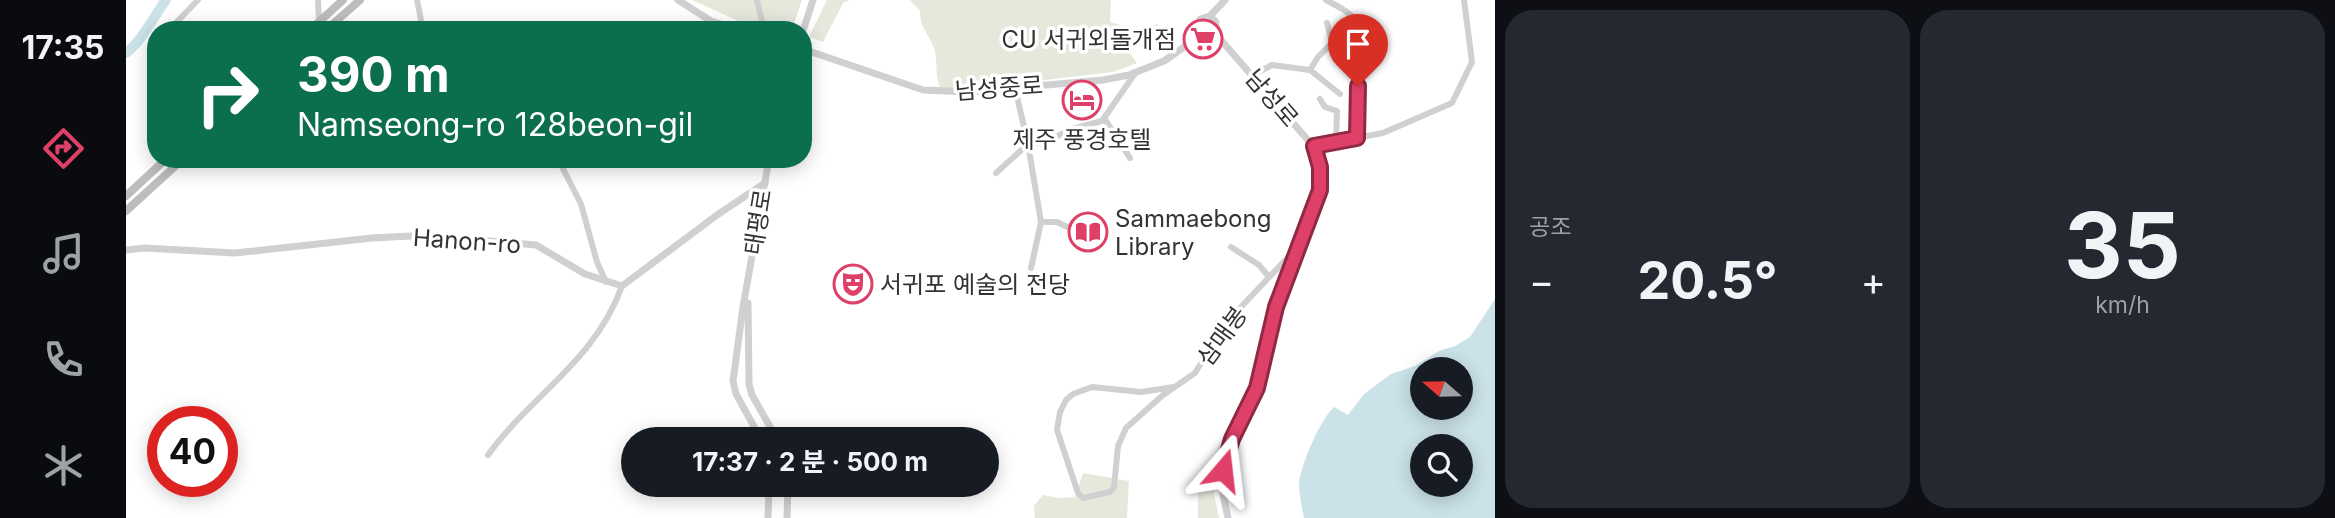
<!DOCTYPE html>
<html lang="ko">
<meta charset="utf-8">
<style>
:root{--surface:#171b24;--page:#242831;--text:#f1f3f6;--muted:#9ea1a6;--accent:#de4068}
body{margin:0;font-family:Inter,"Noto Sans KR",sans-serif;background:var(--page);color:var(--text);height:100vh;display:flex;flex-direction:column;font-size:26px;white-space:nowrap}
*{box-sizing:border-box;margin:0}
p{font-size:23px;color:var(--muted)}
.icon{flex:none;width:38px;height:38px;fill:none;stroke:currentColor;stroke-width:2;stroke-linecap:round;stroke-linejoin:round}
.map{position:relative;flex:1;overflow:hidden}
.panel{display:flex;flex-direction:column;gap:10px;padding:10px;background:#0d0f14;width:840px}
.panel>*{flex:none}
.hud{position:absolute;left:21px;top:21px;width:665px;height:147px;border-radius:28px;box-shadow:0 4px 18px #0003;background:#0b6e4f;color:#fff;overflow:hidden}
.needle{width:46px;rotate:290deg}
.controls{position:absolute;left:1284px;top:357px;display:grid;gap:14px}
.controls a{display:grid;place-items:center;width:63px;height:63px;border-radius:50%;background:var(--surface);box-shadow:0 4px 18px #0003;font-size:35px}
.speed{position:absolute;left:21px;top:406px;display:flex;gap:14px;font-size:35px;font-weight:700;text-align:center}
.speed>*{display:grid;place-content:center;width:91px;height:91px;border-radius:50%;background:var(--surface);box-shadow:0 4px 18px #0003;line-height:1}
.speed .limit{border:10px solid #d22;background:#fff;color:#111}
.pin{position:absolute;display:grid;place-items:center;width:60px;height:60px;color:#fff;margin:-72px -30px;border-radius:50% 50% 50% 0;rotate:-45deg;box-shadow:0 0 7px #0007}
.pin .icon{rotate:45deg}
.me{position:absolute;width:77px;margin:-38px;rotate:17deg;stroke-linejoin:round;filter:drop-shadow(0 0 5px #0008)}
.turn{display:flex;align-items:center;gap:24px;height:147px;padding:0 35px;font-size:32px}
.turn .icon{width:91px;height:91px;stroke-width:2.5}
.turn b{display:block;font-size:49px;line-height:60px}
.big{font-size:52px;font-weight:700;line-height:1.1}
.panel .tile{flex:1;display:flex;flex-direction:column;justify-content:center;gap:10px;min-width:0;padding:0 24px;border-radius:28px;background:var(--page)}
.panel .dial{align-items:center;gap:0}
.dial b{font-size:91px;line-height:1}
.heat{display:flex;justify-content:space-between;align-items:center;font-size:38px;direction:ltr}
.panel .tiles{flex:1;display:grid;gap:10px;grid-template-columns:repeat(2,1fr)}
.trip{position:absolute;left:495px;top:427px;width:378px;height:70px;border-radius:35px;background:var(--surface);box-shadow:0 4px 18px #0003;font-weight:700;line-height:70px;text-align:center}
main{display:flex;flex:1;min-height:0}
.dock{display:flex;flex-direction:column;width:126px;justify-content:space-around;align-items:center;background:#090b0e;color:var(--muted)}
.dock .icon{width:49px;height:49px}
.dock .selected{color:var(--accent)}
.dock b{font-size:32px;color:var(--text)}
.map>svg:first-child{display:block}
.green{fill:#e5e9dc}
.water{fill:#cae2e8;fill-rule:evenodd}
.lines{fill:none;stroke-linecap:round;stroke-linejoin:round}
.river{stroke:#cae2e8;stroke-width:10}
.minor{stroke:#d0d0d0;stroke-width:6}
.tertiary{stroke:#d0d0d0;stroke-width:7}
.secondary{stroke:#bdbdbd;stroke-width:8}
.route-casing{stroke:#902a44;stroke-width:18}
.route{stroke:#de4068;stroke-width:12}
.labels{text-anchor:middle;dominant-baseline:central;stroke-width:7;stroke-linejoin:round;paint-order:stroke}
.poi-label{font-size:24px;fill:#333;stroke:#fff;text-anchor:start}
.street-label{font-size:24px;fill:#333;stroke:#fff}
</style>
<main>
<nav class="dock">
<b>17:35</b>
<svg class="icon selected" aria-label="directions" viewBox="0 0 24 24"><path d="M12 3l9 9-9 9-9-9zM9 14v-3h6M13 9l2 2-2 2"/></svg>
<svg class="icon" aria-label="music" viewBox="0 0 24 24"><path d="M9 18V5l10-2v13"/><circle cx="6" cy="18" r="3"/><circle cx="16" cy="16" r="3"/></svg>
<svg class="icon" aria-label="phone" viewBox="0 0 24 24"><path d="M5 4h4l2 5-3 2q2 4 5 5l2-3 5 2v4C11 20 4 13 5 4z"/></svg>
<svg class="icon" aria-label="climate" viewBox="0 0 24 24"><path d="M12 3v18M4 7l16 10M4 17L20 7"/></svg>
</nav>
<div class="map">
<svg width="1369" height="518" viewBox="0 0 1369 518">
<rect width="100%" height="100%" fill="#fff"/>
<!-- green -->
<g class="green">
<polygon points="566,0 676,0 666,29 621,25"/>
<polygon points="701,0 724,0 717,3 697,42 683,37"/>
<path d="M 784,0 L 985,0 L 984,22 L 1010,29 L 1032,24 L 1031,32 L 1000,48 L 1011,63 L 987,72 L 817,92 C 807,77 813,64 808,48 C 802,32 794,29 794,11 Z"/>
<polygon points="1094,444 1088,493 1093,518 1072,518 1072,490"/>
<polygon points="957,473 1003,481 1001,518 909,518 908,506 917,495 933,498 949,497"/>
</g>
<!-- water -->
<path class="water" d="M 1369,299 L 1369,518 L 1178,518 C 1176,507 1173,495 1173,484 C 1175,464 1194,420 1208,407 L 1222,415 L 1238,394 L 1265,374 L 1289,366 L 1313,351 L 1329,346 L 1344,337 ZM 1297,369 L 1335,369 L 1335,408 L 1297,408 ZM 1297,446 L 1335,446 L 1335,485 L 1297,485 Z"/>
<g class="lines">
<!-- river -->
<path class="river" d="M 0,53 C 17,40 27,17 40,0"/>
<!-- minor -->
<g class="minor">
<polyline points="192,0 193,21"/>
<polyline points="291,0 297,30"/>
<polyline points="631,0 638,30"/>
<path d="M 1200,0 C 1215,8 1229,14 1236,30 L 1231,138"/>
<polyline points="1201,23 1206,42"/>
<polyline points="43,30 72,0"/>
<polyline points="1184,70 1192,57 1214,35"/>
<polyline points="1127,75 1146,65 1184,70 1214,94"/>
<polyline points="889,88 902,144 915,222 905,268"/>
<polyline points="1194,99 1199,107 1211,111 1210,142"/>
<polyline points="978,118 1004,158"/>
<polyline points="1187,146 1257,133 1326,103 1346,62 1338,0"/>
<polyline points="432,159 455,204 471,262 480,282"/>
<polyline points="870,173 902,144 919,142 946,129 976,121 1010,72"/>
<polyline points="915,222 931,222 941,227 961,220 961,222"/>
<polyline points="1105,247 1133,265 1143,277"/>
<polyline points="1048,387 1015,392 966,387 947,394 940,400 934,412 931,430 952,493 957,498 984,492 988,487 992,446 1000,428 1037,395 1069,373 1100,323 1166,253 1169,254"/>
<path d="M 362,455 C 406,394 469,361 496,286"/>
</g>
<!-- tertiary -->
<g class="tertiary">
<polyline points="552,0 585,21 614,30"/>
<polyline points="1084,16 1090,22 1090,29 1095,40 1187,146 1193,167 1194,190 1150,307 1131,388 1098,460 1097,495 1102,518"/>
<polyline points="677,31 687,0"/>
<polyline points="1077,34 1072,28 1074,19 1084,16 1099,0"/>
<polyline points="677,49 797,90 844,92 977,80 1003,75 1038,61 1077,34 1085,34 1090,29"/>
<polyline points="0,250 19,248 109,253 246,238 284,236 329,238 410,245 459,274 496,286 591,215 639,183"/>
<polyline points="622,303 623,384 626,395 651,439"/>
<polyline points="635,439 610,394 607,381 617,307 643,159"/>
<polyline points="642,518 643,485"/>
<polyline points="661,518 662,485"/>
</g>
<!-- secondary -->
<g class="secondary">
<polyline points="184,30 217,0"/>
<polyline points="200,30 234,0"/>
<polyline points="0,196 40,159"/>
<polyline points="0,211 57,159"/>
</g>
</g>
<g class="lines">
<defs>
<polyline id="route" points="1097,470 1106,439 1131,388 1150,307 1194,190 1194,167 1188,146 1231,138 1232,86"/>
</defs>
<!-- route casing -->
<use href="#route" class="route-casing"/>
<!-- route -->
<use href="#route" class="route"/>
</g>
<!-- icons -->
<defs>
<symbol id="supermarket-ring" viewBox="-11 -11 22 22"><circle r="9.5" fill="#fff" stroke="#de4068" stroke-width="1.5"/><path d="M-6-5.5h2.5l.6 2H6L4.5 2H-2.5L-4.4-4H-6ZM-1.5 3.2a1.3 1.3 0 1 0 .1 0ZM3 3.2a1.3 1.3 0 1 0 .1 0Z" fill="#de4068"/></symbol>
<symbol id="hotel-ring" viewBox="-11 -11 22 22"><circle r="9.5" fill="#fff" stroke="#de4068" stroke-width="1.5"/><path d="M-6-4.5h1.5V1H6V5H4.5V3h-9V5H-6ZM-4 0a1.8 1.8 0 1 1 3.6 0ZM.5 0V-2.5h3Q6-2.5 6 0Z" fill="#de4068"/></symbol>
<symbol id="library-ring" viewBox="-11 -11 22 22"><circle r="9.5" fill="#fff" stroke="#de4068" stroke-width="1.5"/><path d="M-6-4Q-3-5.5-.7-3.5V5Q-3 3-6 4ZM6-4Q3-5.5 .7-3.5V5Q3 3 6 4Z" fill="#de4068"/></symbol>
<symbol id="theatre-ring" viewBox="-11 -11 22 22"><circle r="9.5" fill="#fff" stroke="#de4068" stroke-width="1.5"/><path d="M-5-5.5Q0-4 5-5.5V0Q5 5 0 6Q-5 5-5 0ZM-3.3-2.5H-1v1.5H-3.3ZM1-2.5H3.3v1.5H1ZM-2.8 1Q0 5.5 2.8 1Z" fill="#de4068"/></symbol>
</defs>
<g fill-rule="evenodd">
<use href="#supermarket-ring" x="1055" y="17" width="44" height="44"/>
<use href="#hotel-ring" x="934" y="78" width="44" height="44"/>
<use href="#library-ring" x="940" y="210" width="44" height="44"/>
<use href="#theatre-ring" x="705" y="262" width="44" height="44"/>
</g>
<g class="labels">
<!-- poi labels -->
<g class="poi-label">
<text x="1050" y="39" text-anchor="end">CU 서귀외돌개점</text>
<text x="956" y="139" text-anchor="middle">제주 풍경호텔</text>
<text x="989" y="218">Sammaebong<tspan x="989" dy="28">Library</tspan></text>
<text x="754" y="284">서귀포 예술의 전당</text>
</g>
<!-- street labels -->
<g class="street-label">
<text transform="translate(873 88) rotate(-4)">남성중로</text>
<text transform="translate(1146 98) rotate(49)">남성로</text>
<text transform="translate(632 222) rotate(-81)">태평로</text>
<text transform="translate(341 241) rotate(4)">Hanon-ro</text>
<text transform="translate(1096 336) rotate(-54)">삼매봉</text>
</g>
</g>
</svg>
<div class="controls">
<a><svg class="needle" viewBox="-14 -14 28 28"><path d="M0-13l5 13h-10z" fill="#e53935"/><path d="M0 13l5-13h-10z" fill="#9ea1a6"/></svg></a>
<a><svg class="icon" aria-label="search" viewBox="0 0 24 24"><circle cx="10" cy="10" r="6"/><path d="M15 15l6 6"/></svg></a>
</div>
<div class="speed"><div class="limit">40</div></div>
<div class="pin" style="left:1232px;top:86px;background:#d93025"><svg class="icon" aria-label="arrive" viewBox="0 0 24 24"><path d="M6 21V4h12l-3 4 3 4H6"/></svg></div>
<svg class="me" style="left:1097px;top:470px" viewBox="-20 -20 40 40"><path d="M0-17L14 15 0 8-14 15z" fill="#de4068" stroke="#fff" stroke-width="4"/></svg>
<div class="trip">17:37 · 2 분 · 500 m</div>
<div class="hud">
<div class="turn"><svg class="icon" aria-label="right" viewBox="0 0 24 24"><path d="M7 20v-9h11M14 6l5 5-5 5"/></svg><div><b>390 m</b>Namseong-ro 128beon-gil</div></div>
</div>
</div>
<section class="panel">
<div class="tiles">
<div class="tile"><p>공조</p>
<div class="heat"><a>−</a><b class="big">20.5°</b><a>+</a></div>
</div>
<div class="tile dial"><b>35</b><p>km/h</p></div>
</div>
</section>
</main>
